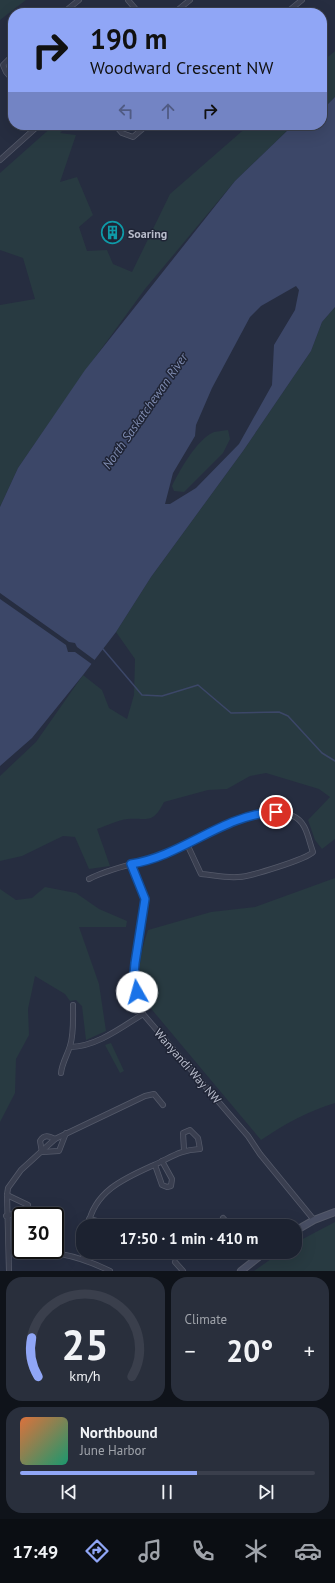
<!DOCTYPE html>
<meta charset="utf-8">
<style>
:root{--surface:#1c2230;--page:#292f3c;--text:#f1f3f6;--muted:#a0a4ab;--line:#3a3f4c;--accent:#90a6f6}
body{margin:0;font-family:"PT Sans",sans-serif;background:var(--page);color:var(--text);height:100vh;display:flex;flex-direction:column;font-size:15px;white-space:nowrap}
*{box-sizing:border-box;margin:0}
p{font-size:13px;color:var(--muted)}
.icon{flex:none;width:22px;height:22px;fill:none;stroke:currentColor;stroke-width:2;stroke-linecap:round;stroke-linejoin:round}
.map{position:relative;height:1271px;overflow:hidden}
.panel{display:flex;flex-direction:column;gap:6px;padding:6px;background:#0f131a;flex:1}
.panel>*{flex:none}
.guide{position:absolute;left:8px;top:8px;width:319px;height:122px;border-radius:16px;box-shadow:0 4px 16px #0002,0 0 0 1px var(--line);background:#90a6f6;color:#111;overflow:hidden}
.speed{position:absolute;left:12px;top:1207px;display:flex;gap:8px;font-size:20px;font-weight:700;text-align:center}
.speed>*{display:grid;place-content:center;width:52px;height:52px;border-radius:50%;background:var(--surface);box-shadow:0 4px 16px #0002,0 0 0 1px var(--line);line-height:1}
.speed .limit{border:2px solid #111;border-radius:6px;background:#fff;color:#111}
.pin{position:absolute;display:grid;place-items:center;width:34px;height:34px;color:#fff;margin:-17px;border:2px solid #fff;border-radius:50%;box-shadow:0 1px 4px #0007}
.me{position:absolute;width:44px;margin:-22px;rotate:353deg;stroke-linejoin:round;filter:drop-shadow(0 0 3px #0008)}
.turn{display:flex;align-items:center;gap:14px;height:84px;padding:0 16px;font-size:18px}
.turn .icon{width:52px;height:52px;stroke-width:2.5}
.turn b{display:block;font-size:28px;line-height:34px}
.lanes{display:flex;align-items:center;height:38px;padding:0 16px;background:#0003;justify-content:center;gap:20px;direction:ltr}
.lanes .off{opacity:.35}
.big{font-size:30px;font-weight:600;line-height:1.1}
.panel .widget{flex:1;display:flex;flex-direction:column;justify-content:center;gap:6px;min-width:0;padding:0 14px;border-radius:16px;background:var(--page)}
.panel .dial{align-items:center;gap:0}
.dial svg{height:104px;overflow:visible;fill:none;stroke:var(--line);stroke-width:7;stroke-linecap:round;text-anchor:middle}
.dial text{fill:var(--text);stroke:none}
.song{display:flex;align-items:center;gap:12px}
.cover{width:48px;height:48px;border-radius:6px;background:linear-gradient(135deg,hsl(20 70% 55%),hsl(160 70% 35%))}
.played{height:4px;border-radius:2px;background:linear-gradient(90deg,var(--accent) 60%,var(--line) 60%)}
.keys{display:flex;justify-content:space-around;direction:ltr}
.heat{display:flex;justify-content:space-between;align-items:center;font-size:22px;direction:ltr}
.panel .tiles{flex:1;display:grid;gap:6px;grid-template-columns:1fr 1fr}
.widget:last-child{grid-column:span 2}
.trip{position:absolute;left:76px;top:1219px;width:226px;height:40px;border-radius:16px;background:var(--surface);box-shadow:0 4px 16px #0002,0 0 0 1px var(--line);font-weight:600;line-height:40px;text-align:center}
.menu{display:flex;height:64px;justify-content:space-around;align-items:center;background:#0b0e13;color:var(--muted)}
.menu .icon{width:28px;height:28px}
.menu .on{color:var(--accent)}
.menu b{font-size:18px;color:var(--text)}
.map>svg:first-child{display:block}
.green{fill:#283a41}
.water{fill:#3c4768;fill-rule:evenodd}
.pier{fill:#262d40}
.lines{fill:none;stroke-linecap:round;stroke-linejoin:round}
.stream{stroke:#3c4768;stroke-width:1.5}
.street-casing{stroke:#555a6a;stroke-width:6}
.secondary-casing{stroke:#555a6a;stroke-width:8}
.street{stroke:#3a3f50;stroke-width:4.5}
.secondary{stroke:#484e63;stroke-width:6}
.route-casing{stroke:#114b97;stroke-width:10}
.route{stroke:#1a73e8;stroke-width:7}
.labels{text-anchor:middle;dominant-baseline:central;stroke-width:3;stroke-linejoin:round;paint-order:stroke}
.poi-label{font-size:12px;font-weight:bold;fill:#b7bbca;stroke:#1f2435;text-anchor:start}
.street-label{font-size:12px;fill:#b7bbca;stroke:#1f2435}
.water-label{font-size:13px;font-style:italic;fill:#7f8cb1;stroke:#1f2435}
</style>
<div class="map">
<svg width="335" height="1271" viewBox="0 0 335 1271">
<rect width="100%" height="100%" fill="#262d40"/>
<!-- green -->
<g class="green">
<polygon points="0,0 26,0 0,20"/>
<polygon points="335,51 335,97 322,110 322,62"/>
<polygon points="54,125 68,125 60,133 76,135 60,182 77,177 93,215 79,227 87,251 107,250 113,264 132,272 170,194 249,125 296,125 289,129 235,181 145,289 83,374 18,468 0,507 0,305 35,299 23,258 0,250 0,173"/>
<path d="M 335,307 L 335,839 L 322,849 L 315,840 L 308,820 L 330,797 L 319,789 L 266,773 L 250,776 L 227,789 L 208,790 L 164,802 C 153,824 148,818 128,819 C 118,820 106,826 97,829 L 110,866 L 89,869 L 75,837 L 63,836 L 22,856 L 0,861 L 0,776 L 36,742 L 83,675 L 102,690 L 109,708 L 127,719 L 134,695 L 135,659 L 116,632 L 151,577 L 243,451 L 311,351 L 322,322 Z"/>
<path d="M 228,430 L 230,439 L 223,453 L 184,492 L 174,491 L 172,486 C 179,471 197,440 212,433 C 216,431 223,431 228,430 Z"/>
<path d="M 335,878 L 335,1103 C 308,1111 285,1124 261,1140 L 148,1005 C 135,977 139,958 148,930 L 211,912 L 255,907 Z"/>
<polygon points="45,887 76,893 99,909 127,921 126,927 79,927 99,984 106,1031 86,1040 82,1006 76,1000 70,1001 65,994 35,976 28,1009 29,1035 16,1059 15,1093 0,1122 0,889 16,900 32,898"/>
<polygon points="111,1043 124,1071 120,1073 105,1045"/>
<polygon points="335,1222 335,1271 254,1271 281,1252 295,1252 295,1243"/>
</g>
<!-- water -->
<path class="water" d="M 335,97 L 335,307 L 322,322 L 311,351 L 243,451 L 151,577 L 116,632 L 83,675 L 32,738 L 0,766 L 0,507 L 18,468 L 85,370 L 235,181 L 289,129 L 296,125 L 322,125 L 322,110 ZM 296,286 L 299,290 L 295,310 L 274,345 L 272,385 L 239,444 L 196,488 L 170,504 L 165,504 L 173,473 L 195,436 L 196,425 L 212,388 L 250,317 L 261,306 Z"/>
<!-- pier -->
<polygon class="pier" points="0,593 69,642 75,643 77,647 96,661 93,665 75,652 68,652 66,645 0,599"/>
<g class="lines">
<!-- stream -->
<polyline class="stream" points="103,649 142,695 162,696 198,685 231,713 279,712 288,716 322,753 335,761"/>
<defs>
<g id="street">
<polyline points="128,0 139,13"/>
<polyline points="63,13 79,0"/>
<polyline points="174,13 190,0"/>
<polyline points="286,13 302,0"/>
<polyline points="13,55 3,65 6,72 13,80"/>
<polyline points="115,125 122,133 133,137 147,125"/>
<polyline points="0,160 39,125"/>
<polyline points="131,864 145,899 134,975 143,1014 248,1136 260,1154 314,1220"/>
<path d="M 89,879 C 112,867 138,864 162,855 C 198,841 253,801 293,816 C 307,822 308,839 313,852 C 307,859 249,877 238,877 C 225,878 214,875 201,874 L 187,844"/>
<path d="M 70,1047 C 96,1047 122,1027 143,1014"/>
<path d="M 61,1073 C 62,1063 67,1056 70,1046 C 74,1034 73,1019 73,1005"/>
<path d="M 55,1139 C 49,1136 44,1134 40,1141 L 42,1152 L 59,1151 L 66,1133"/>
<polyline points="155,1165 162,1185 167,1187 171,1186 172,1179 162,1161"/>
<polyline points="6,1216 26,1210 28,1205 7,1195"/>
<polyline points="223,1218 230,1226"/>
<polyline points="89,1219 116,1226"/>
<path d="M 88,1226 C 94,1191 125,1178 154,1165 C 172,1157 179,1150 200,1149 L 198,1138 L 190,1130 L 183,1133 L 184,1150"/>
<path d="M 9,1252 C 49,1250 73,1253 110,1271"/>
<polyline points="253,1252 258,1257"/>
<polyline points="83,1259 84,1252"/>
<polyline points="175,1262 183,1271"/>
<polyline points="9,1271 7,1195 8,1188 21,1170 55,1139 145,1096 154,1094 163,1105"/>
</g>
<g id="secondary">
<polyline points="295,1231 314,1220 335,1212"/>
<polyline points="241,1271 265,1252"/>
</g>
</defs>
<!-- street casing -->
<use href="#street" class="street-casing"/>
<!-- secondary casing -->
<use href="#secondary" class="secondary-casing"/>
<!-- street -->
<use href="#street" class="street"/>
<!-- secondary -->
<use href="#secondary" class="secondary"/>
</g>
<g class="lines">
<defs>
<path id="route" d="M 137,992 L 134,975 L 135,963 L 145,899 L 131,864 C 183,856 223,814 276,812"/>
</defs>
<!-- route casing -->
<use href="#route" class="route-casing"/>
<!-- route -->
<use href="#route" class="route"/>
</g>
<!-- icons -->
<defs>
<symbol id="building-ring" viewBox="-11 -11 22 22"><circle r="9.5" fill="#1f2435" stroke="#0f9aa8" stroke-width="1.5"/><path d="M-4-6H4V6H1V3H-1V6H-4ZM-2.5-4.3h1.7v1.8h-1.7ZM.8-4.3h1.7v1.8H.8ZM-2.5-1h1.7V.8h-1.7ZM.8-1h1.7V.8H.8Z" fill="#0f9aa8"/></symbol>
</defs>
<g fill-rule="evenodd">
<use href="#building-ring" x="100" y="220" width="25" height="25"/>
</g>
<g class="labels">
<!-- poi labels -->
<g class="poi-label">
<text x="128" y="233">Soaring</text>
</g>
<!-- street labels -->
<g class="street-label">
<text transform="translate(188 1066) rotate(49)">Wanyandi Way NW</text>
</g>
<!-- water labels -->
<g class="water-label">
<text transform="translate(145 411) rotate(-55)">North Saskatchewan River</text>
</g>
</g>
</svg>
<div class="speed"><div class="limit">30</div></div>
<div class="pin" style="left:276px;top:812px;background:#d93025"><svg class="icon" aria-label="arrive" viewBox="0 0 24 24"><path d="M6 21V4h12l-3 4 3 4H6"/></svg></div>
<svg class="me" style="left:137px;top:992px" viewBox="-20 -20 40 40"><circle r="19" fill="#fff"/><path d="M0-13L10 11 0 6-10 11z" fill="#1a73e8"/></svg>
<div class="trip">17:50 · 1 min · 410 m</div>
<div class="guide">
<div class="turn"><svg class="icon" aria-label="right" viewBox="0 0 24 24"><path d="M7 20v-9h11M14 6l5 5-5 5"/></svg><div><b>190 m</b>Woodward Crescent NW</div></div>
<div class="lanes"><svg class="icon off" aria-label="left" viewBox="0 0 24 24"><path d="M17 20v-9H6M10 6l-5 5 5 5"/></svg><svg class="icon off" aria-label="ahead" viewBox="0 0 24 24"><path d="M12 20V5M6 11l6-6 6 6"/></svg><svg class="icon" aria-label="right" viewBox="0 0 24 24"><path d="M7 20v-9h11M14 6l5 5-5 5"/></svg></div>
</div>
</div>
<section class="panel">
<div class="tiles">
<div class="widget dial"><svg viewBox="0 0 100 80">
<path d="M14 69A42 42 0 1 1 86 69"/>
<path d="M14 69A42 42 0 0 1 9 39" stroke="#90a6f6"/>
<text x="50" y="56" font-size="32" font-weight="700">25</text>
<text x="50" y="72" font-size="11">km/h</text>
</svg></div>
<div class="widget"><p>Climate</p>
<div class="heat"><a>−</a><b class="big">20°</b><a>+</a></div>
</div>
<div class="widget">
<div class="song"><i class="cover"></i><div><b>Northbound</b><p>June Harbor</p></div></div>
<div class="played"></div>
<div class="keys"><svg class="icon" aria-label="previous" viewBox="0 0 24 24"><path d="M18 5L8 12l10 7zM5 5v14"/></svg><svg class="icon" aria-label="pause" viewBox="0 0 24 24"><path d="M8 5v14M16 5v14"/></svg><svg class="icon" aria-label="next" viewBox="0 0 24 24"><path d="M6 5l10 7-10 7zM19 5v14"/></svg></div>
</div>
</div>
</section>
<nav class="menu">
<b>17:49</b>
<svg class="icon on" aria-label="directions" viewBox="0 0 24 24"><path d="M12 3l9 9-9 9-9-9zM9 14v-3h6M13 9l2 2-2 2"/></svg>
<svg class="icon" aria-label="music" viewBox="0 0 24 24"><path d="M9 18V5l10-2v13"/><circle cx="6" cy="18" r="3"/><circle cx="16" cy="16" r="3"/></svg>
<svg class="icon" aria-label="phone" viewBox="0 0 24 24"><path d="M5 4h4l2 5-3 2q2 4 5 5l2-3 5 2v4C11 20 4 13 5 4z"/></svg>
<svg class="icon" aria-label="climate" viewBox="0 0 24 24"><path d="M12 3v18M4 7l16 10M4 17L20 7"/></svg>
<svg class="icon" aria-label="car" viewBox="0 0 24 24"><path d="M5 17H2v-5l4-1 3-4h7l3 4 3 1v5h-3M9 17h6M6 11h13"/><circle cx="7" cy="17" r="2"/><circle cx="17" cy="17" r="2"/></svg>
</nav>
